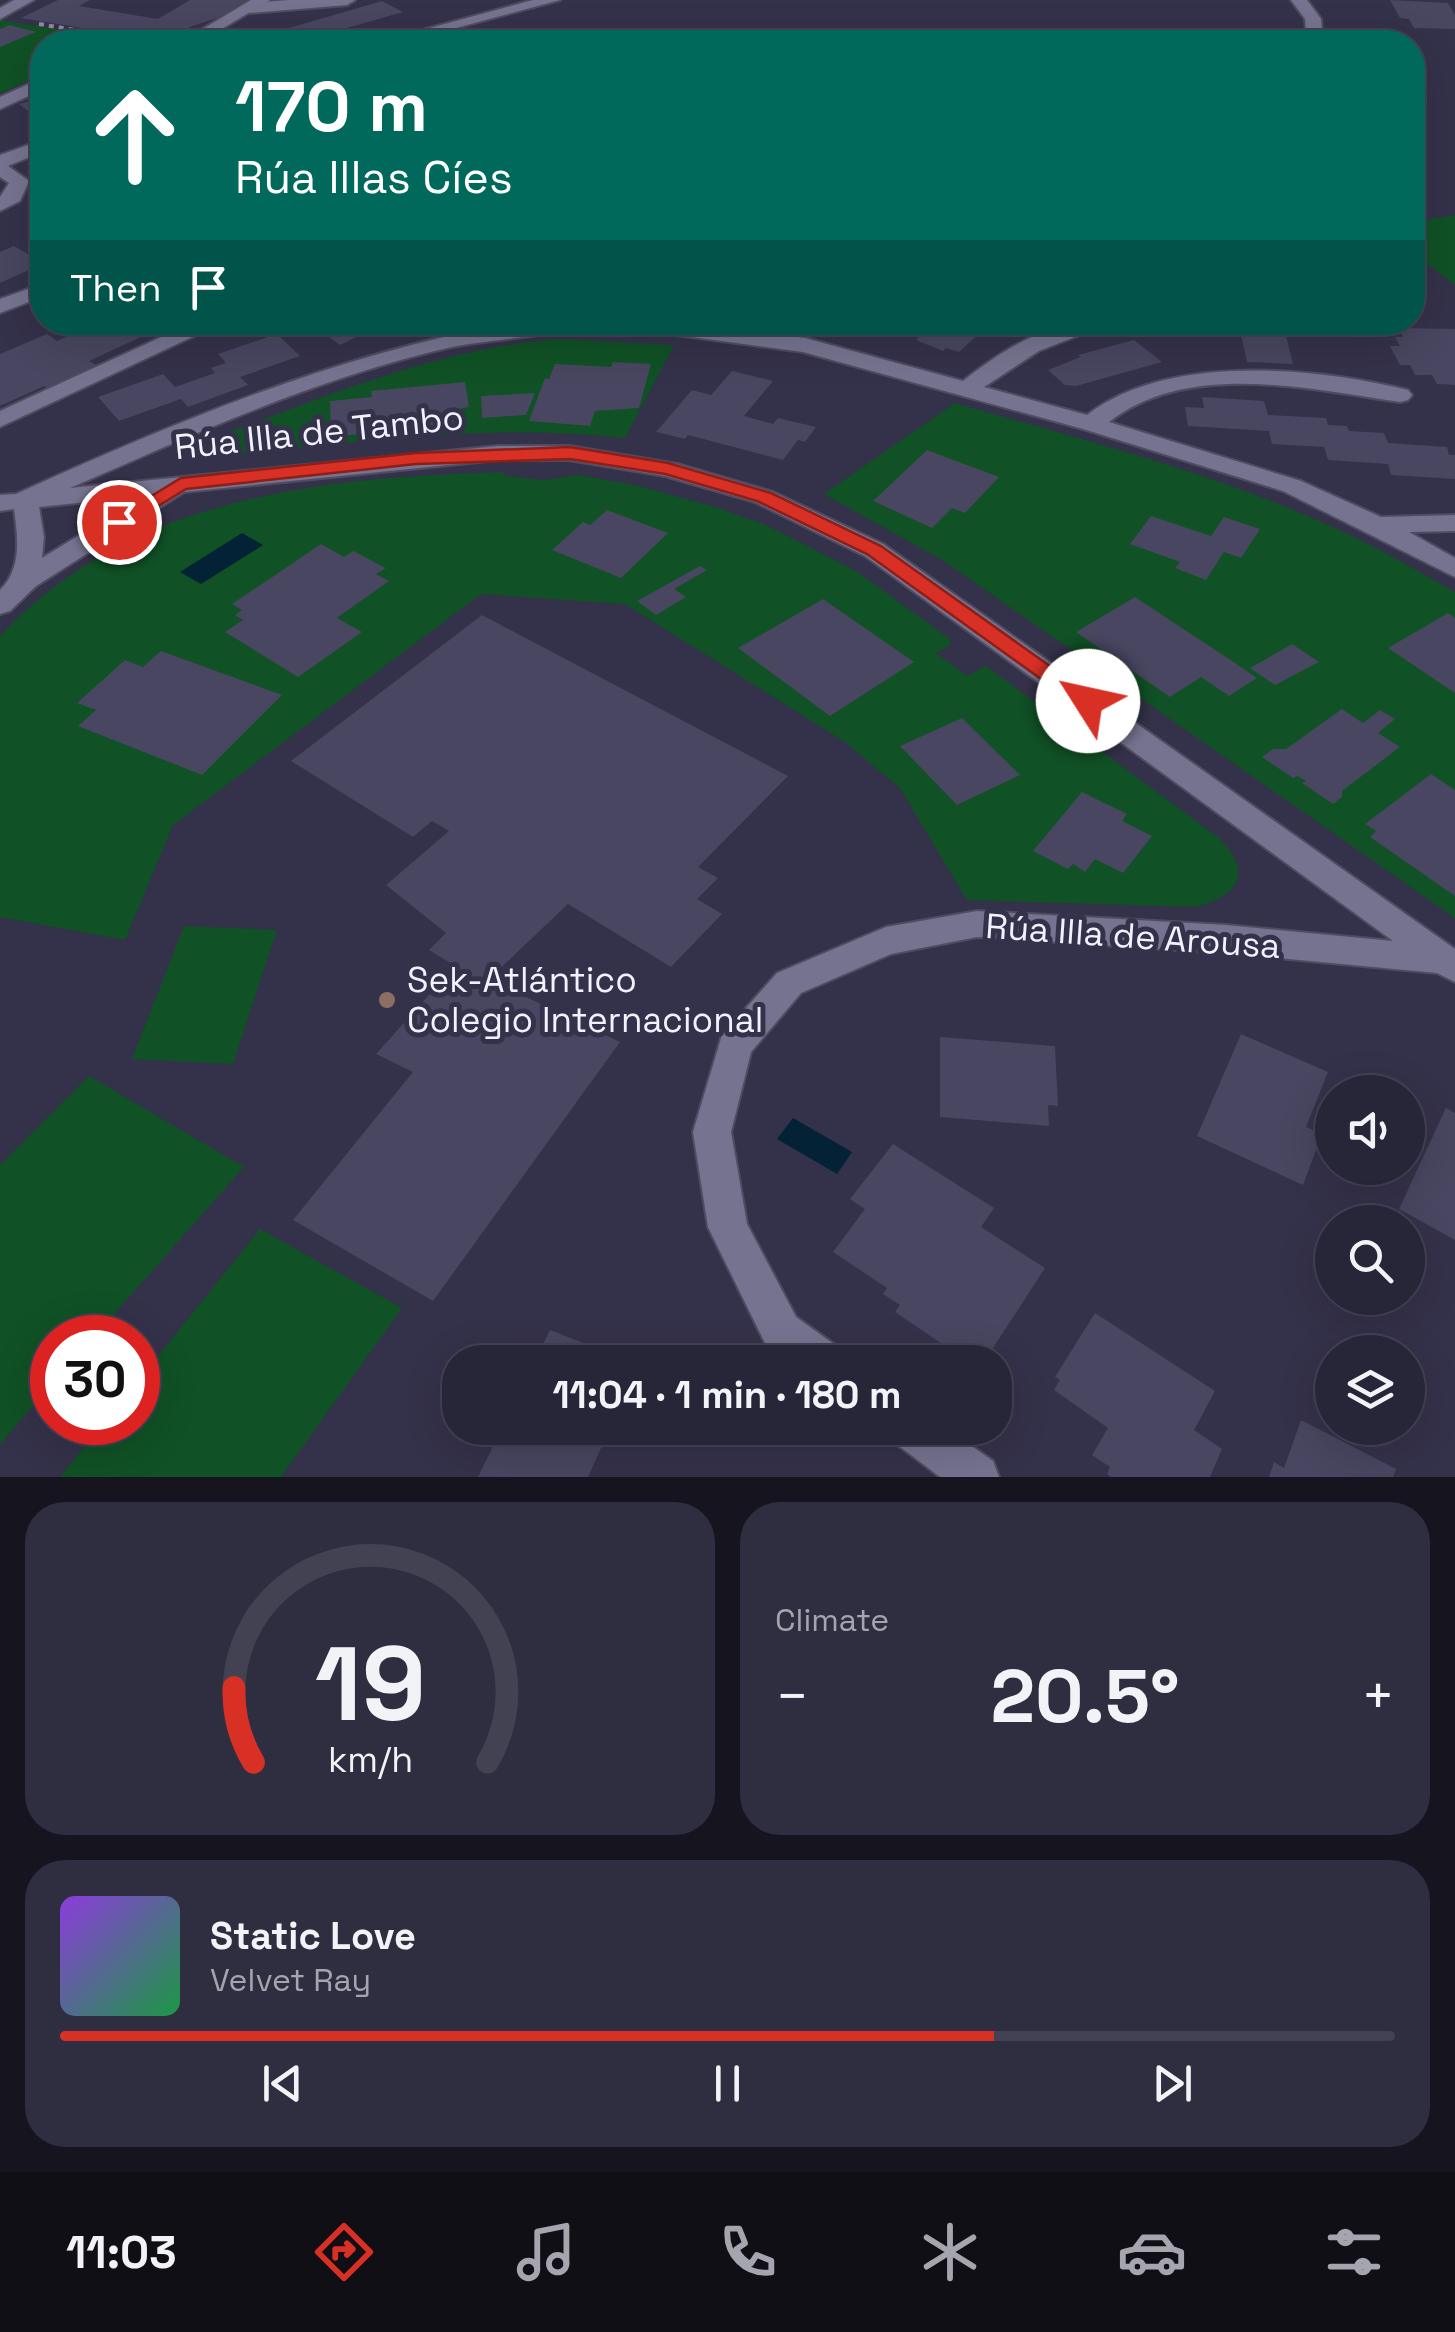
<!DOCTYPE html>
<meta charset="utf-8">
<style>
:root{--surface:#272538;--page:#2f2d40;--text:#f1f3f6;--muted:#a4a5ae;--line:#434253;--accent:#d93025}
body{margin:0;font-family:"Space Grotesk",sans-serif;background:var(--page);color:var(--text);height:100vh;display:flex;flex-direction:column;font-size:38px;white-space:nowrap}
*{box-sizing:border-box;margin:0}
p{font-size:32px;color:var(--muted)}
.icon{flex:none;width:55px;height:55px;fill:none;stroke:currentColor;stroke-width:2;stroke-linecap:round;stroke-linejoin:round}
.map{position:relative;height:1477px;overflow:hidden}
.side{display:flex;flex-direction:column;gap:25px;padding:25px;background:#15141f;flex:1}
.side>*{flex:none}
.guide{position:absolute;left:30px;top:30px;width:1395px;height:305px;border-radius:40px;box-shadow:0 10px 40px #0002,0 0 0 2px var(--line);background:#00695c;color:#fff;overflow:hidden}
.controls{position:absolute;left:1315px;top:1075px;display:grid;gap:20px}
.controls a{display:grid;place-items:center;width:110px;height:110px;border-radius:50%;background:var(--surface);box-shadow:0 10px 40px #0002,0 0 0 2px var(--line);font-size:50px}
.speed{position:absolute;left:30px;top:1315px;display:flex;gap:20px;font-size:50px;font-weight:700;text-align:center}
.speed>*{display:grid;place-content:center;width:130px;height:130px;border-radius:50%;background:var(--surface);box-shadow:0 10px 40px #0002,0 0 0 2px var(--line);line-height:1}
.speed .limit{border:15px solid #d22;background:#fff;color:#111}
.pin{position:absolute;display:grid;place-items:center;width:85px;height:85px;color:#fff;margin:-42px;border:5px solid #fff;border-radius:50%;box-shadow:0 2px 10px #0007}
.me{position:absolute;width:110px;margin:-55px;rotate:305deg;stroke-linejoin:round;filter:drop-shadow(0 0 8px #0008)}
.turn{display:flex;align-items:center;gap:35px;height:210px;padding:0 40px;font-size:45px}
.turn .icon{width:130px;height:130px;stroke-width:2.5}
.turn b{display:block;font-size:70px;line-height:85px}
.then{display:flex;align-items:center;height:95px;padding:0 40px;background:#0003;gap:20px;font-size:38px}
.big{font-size:75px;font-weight:600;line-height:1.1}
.side .tile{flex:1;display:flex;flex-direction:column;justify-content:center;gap:15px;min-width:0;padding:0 35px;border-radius:40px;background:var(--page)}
.side .dial{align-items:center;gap:0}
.dial svg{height:260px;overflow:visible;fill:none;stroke:var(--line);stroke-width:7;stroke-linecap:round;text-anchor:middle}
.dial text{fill:var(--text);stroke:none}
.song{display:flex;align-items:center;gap:30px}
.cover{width:120px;height:120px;border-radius:15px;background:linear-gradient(135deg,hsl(270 70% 55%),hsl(140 70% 35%))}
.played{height:10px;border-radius:5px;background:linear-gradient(90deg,var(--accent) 70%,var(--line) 70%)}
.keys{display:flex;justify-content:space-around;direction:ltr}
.heat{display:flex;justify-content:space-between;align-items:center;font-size:55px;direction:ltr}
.side .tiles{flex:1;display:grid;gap:25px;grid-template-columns:1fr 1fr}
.tile:last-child{grid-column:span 2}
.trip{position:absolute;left:442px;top:1345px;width:570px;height:100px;border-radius:40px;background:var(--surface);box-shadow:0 10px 40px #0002,0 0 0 2px var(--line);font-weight:600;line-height:100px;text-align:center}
.menu{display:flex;height:160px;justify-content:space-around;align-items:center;background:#100f16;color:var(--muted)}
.menu .icon{width:70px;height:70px}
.menu .on{color:var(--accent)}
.menu b{font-size:45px;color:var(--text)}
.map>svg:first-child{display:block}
.green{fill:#105125}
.water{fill:#032235}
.building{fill:#484660}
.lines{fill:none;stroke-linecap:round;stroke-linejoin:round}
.minor-casing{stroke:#4f4c61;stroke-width:4}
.tertiary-casing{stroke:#4f4c61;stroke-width:4}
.path{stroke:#8c8a9d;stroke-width:4;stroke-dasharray:5 5;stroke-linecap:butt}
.minor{fill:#75738f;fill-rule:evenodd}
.tertiary{fill:#75738f;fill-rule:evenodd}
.route{fill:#d93025;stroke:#8d1f18;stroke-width:2.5}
.education-dot{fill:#8d6e63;stroke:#34314a;stroke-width:4}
.labels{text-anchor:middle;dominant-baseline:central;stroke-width:10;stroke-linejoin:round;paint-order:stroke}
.street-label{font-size:35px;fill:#f2f1fe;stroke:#34314a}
.poi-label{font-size:35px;fill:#f2f1fe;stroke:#34314a;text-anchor:start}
</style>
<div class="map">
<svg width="1455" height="1477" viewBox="0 0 1455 1477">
<rect width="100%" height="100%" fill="#34314a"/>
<!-- green -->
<g class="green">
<polygon points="0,20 133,42 42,42 42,75 0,93"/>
<polygon points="1455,215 1455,285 1412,252 1413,222"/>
<path d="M 561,339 L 674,345 L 625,438 C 488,423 354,442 218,457 L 209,451 L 208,444 L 216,437 C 328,396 440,347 561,339 Z"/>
<path d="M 955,403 C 1075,438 1198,468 1312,518 C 1362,539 1408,565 1455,592 L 1455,918 L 944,561 L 824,494 Z"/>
<path d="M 503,472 L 505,476 L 544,480 L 580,475 L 643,487 L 718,508 L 768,526 L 856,571 L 950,639 L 950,645 L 936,653 L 967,676 L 986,666 L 1219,838 C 1255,875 1237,896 1195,907 L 967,900 L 900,788 L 845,742 L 625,604 L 481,594 L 173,825 L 125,940 L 0,917 L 0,636 C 132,495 321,478 503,472 Z"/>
<polygon points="184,926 277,930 233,1064 132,1059"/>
<polygon points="89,1076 244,1167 94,1337 52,1338 52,1384 0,1444 0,1165"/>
<polygon points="260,1229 402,1308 281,1477 60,1477 104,1423 138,1422 138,1381"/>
</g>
<!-- water -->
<g class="water">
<polygon points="242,533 263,545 201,584 180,572"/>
<polygon points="793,1118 852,1152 837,1174 777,1139"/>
</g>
<!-- building -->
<g class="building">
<polygon points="58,0 90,0 79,6 158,19 190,0 247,0 217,18 190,27 168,42 21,18"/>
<polygon points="1390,0 1448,3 1455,15 1455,29 1414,28 1409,19 1400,18"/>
<polygon points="382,1 403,12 305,40 308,42 241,42"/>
<polygon points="10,25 36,32 0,47 0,29"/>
<polygon points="42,98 42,116 37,118 19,104"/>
<polygon points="14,246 36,259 42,256 42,264 0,283 0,252"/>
<polygon points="98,322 173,322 89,361 101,368 49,389 44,386 0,406 0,354 47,334 57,341"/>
<polygon points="308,322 384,323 340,345"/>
<polygon points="828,322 900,322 890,337"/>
<polygon points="934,322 992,322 959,352 946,348 943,351 916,340"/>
<polygon points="1239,326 1284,328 1293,364 1247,362"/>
<polygon points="1399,328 1455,329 1455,385 1437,384 1432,375 1415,375 1410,365 1400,365 1390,346 1400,346 1395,337 1403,337"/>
<polygon points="277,334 300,356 240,377 248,385 188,407 181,399 119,421 98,397 163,374 175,387 215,373 211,368 226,363 218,354"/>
<polygon points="1134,340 1162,362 1076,386 1065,385 1048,370 1081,357 1078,355"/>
<polygon points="613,362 651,364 639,408 595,411 590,426 529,421 545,378 549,379 555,364 611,367"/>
<polygon points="732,371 773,381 744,416 773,424 778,418 816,427 805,442 798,440 783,460 688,435 685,439 656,432 692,390 711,395"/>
<polygon points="465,382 469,407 452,410 454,424 331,437 330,401 372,397 371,391"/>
<polygon points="535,393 526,415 482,418 481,396"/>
<polygon points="1202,397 1264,401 1268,415 1326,418 1328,425 1347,426 1349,431 1384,433 1388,443 1447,447 1449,455 1455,455 1455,479 1391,475 1388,464 1328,460 1324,447 1272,444 1269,431 1188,426 1185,407 1204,408"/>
<polygon points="927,450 999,477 965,513 952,508 932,528 873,501"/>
<polygon points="607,510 668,533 621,578 552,550 583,522 590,525"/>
<polygon points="1151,516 1211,536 1224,517 1260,529 1241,558 1224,552 1206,580 1175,568 1180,562 1130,544"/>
<polygon points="321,544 344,557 353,551 386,568 376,574 389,581 337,618 362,632 298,677 225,632 243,620 235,615 242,610 232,604"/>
<polygon points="700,566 707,570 674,589 686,597 656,615 637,601"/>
<polygon points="1135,597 1229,659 1257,678 1229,696 1201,677 1170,697 1076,632"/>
<polygon points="823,599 914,662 830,716 738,648"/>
<polygon points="1448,613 1455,618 1455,693 1388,648"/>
<polygon points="482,615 788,776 698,867 718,878 697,899 722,914 671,967 568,904 489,979 620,1042 433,1301 293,1220 413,1072 376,1054 455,966 429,950 446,933 386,885 449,831 432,821 413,837 291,761"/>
<polygon points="1292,644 1319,662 1275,685 1250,668"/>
<polygon points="161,651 282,695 202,775 78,726 96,710 77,703 125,660 143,667"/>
<polygon points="1342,709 1363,723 1380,710 1395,719 1378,733 1400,747 1342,791 1342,797 1333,804 1302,783 1306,781 1297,776 1293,778 1262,757 1273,749 1286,749"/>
<polygon points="962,718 1020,775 957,805 900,746"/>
<polygon points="1431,774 1455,790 1455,896 1370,837 1376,831 1365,824"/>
<polygon points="1082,792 1127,814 1122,821 1152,836 1123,873 1095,859 1085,872 1073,864 1068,869 1033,851"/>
<polygon points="1241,1034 1328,1072 1306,1127 1322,1134 1303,1185 1197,1136"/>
<polygon points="940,1037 1055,1046 1058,1106 1048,1105 1049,1126 940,1117"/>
<polygon points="1446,1108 1455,1113 1455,1240 1399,1209"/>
<polygon points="893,1144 994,1208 981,1227 1045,1268 984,1362 969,1362 895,1312 900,1305 883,1294 887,1288 833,1252 865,1209 850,1199"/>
<polygon points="1095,1313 1215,1391 1194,1430 1222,1449 1210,1477 1111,1477 1107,1474 1110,1467 1092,1455 1108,1428 1054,1390 1060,1380 1055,1377"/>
<polygon points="550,1330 596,1348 591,1358 602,1362 534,1362"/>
<polygon points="1301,1420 1396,1469 1393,1477 1269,1477 1274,1462 1284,1468"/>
<polygon points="502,1428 610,1428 588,1477 478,1477"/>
</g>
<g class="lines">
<defs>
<g id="minor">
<polygon points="14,0 34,0 0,19 0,8"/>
<polygon points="289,0 355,0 347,5 250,13 242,8 250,3"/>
<polygon points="1291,0 1307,0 1321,19 1323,42 1307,42 1305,19"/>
<polygon points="42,284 42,297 0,313 0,299"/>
<polygon points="194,322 224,322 0,427 0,411"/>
<path d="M 515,322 L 610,322 C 601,330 477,341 452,347 C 319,377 194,434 70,488 L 498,446 L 569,446 L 677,464 L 773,492 L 883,544 L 1455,949 L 1455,982 L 1437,973 L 1226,953 L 977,937 L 891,954 L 801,993 L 751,1052 L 731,1132 L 747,1224 L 796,1317 L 838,1347 L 844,1362 L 789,1362 L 766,1345 L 708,1227 L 693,1132 L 722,1035 L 777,973 L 886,927 L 977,911 L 1226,925 L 1393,941 L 865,556 L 755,502 L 665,476 L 569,460 L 498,460 L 184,492 L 36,586 L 10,611 L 0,614 L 0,590 C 22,569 18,538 14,509 L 0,511 L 0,495 L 16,494 C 177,421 340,353 515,322 ZM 143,496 L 42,558 L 44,537 L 39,507 Z"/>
<path d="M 620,322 L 685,322 L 805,338 L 963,381 C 1013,342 1048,322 1113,322 L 1039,351 L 984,387 L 1087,415 C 1167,353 1314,367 1408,390 L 1412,395 L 1408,400 L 1400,402 C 1309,389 1188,360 1109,422 L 1301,481 L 1381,517 L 1455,515 L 1455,531 L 1409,532 L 1455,558 L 1455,577 L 1283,491 L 1083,429 L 803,352 L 631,329 Z"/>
<polygon points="888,1428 946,1428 993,1461 999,1477 940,1477 895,1443"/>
</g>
<g id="tertiary">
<polygon points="251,0 270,0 200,42 181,42"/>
<polygon points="533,0 560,0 404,42 378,42"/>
<polygon points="42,78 42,90 0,109 0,97"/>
<polygon points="42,140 42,152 8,166 29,181 20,201 0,211 0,197 9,183 0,177 0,155"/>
</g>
</defs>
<!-- minor casing -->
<use href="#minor" class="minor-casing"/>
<!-- tertiary casing -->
<use href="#tertiary" class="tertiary-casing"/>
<!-- path -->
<polyline class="path" points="39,24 146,42"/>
<!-- minor -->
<use href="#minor" class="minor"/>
<!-- tertiary -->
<use href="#tertiary" class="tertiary"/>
</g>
<!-- route -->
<polygon class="route" points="570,447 668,463 771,493 881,546 1099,701 1088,709 1080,707 867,554 757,501 665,474 570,459 416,464 186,489 126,526 119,528 109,522 181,478 416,453"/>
<!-- markers -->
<circle class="education-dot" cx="387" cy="1000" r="10"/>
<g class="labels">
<!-- street labels -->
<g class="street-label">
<text transform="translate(319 432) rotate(-6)">Rúa Illa de Tambo</text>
<text transform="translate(1133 936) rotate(4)">Rúa Illa de Arousa</text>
</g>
<!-- poi labels -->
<g class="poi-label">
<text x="407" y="980">Sek-Atlántico<tspan x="407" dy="40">Colegio Internacional</tspan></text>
</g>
</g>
</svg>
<div class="controls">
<a><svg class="icon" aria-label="sound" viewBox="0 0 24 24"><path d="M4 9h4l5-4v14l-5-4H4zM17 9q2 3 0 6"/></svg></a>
<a><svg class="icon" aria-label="search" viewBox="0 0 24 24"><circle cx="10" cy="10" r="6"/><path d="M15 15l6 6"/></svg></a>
<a><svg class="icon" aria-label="layers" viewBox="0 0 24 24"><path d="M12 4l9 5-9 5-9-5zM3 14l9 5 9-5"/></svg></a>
</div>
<div class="speed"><div class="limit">30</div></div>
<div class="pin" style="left:119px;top:522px;background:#d93025"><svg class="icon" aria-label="arrive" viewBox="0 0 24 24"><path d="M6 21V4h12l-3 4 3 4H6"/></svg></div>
<svg class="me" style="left:1088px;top:701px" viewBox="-20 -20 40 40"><circle r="19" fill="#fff"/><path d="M0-13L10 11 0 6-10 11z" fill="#d93025"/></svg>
<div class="trip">11:04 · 1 min · 180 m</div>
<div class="guide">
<div class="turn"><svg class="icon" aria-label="ahead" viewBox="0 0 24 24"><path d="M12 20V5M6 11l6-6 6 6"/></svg><div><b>170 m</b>Rúa Illas Cíes</div></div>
<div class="then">Then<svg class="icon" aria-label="arrive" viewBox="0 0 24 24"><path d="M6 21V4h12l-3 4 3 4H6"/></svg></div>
</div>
</div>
<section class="side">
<div class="tiles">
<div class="tile dial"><svg viewBox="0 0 100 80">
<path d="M14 69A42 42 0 1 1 86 69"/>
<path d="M14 69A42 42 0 0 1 8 46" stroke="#d93025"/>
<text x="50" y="56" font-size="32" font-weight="700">19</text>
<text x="50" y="72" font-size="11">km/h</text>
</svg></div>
<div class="tile"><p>Climate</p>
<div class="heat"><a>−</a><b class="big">20.5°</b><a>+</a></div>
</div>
<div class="tile">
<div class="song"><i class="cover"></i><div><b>Static Love</b><p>Velvet Ray</p></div></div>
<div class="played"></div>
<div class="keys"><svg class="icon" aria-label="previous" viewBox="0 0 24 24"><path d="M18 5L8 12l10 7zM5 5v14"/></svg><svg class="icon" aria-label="pause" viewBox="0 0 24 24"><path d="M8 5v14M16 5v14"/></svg><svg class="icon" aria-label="next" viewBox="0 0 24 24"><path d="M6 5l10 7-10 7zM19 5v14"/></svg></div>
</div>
</div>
</section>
<nav class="menu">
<b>11:03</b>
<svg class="icon on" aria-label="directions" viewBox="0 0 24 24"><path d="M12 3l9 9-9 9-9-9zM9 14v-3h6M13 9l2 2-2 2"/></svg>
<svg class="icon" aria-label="music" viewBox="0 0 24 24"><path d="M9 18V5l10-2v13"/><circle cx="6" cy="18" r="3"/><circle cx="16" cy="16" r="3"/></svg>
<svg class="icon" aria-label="phone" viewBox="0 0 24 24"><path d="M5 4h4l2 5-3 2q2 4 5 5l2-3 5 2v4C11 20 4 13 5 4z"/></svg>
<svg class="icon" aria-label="climate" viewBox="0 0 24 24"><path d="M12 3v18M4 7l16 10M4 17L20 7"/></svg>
<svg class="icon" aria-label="car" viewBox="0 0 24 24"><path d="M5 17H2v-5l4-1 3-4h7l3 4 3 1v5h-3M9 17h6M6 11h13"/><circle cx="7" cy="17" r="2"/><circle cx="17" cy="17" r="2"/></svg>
<svg class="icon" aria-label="filters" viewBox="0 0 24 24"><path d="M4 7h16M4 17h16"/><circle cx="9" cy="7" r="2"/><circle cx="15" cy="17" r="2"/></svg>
</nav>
